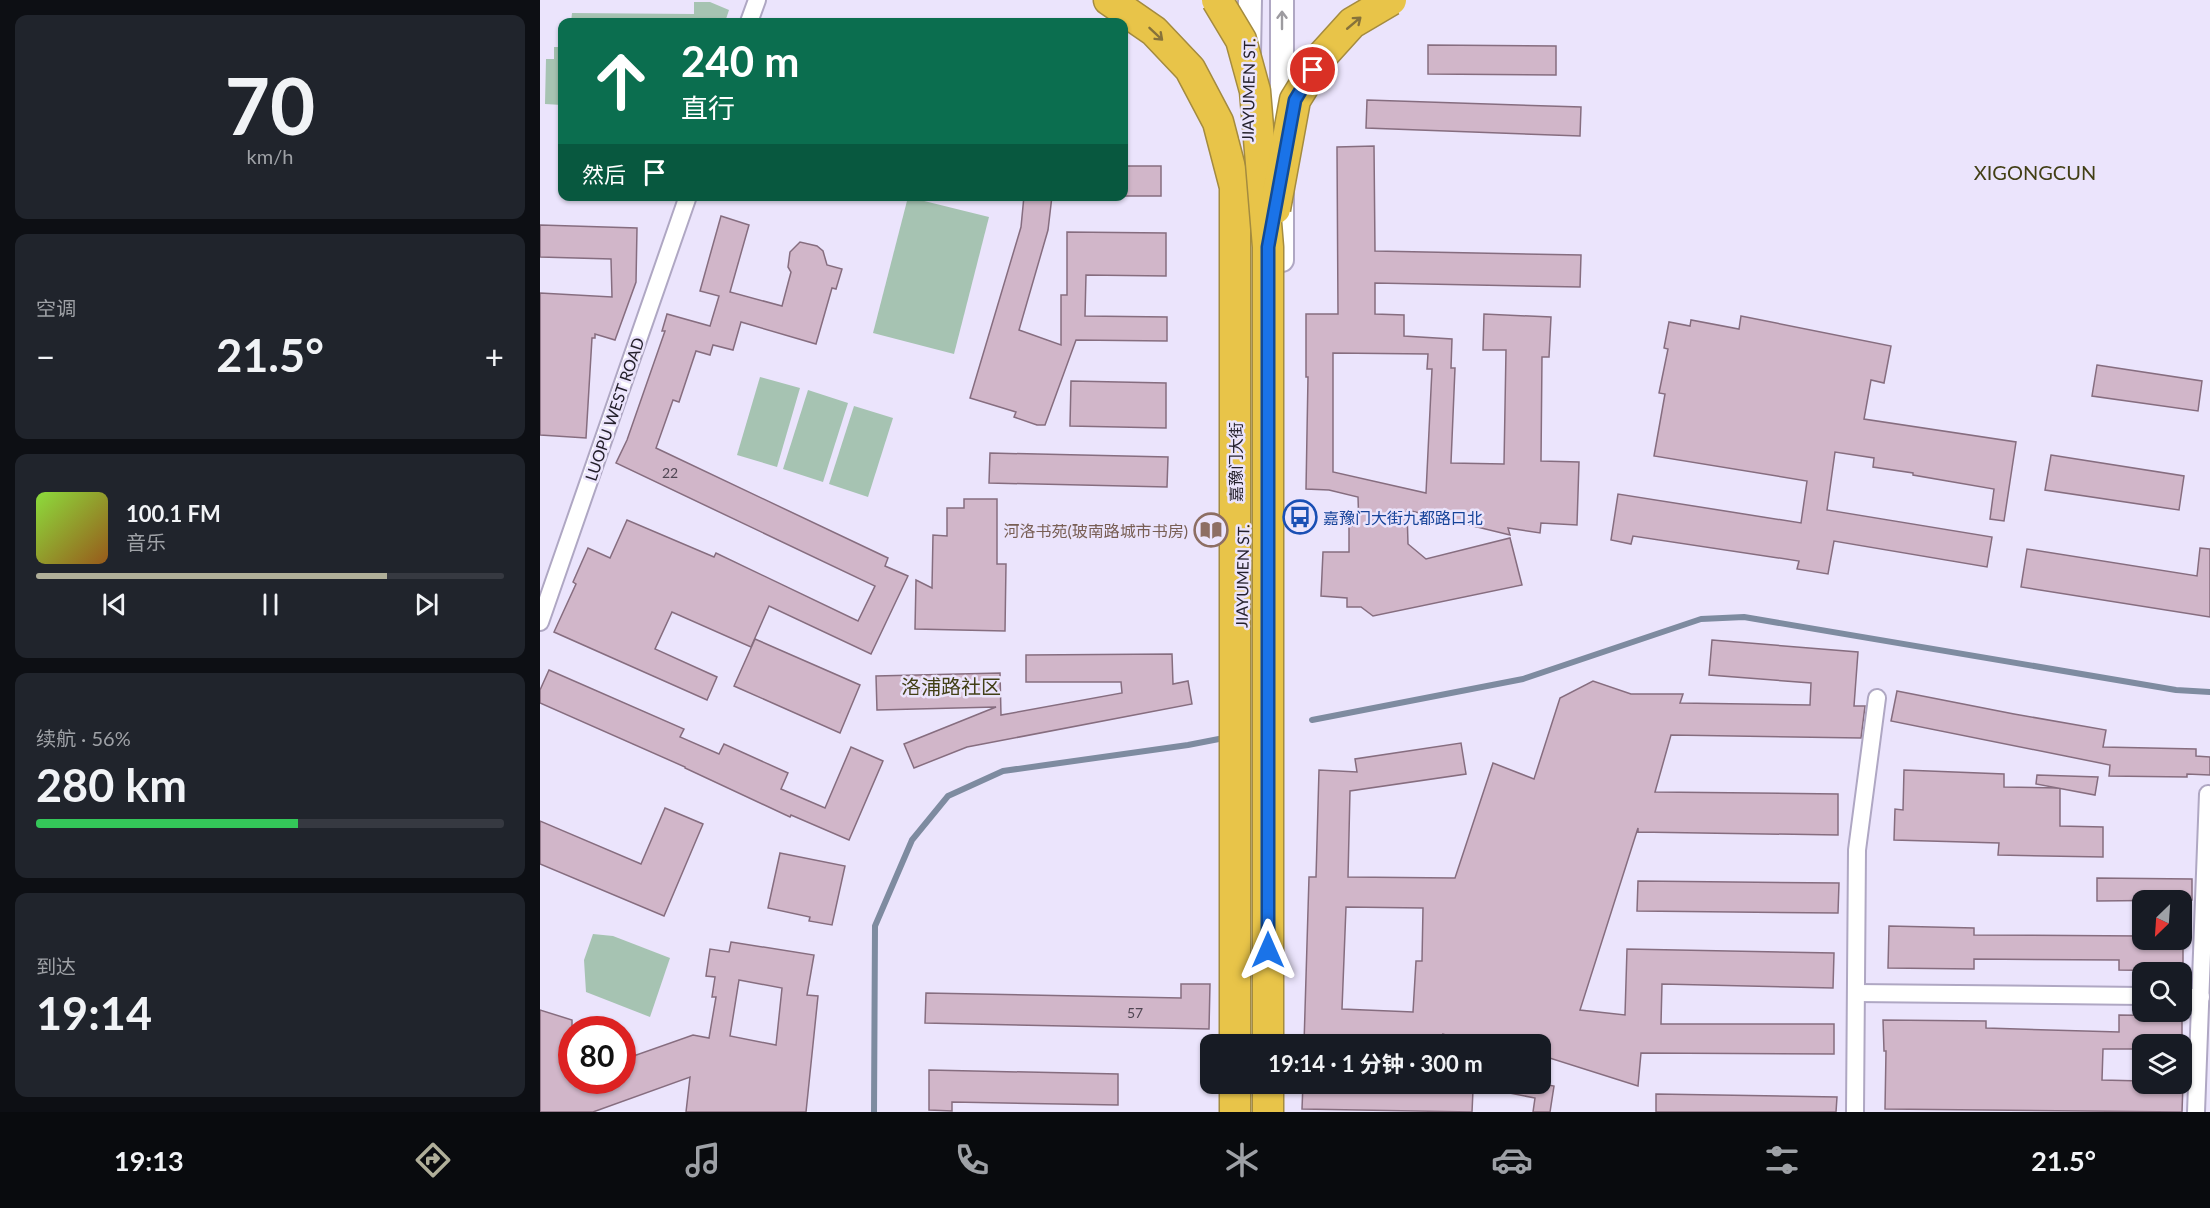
<!DOCTYPE html>
<html lang="zh">
<meta charset="utf-8">
<style>
:root{--surface:#171b24;--page:#20242c;--text:#f1f3f6;--muted:#9ea1a6;--line:#363941;--accent:#b0af99}
body{margin:0;font-family:Lato,"Noto Sans SC",sans-serif;background:var(--page);color:var(--text);height:100vh;display:flex;flex-direction:column;font-size:22px;white-space:nowrap}
*{box-sizing:border-box;margin:0}
p{font-size:20px;color:var(--muted)}
.icon{flex:none;width:33px;height:33px;fill:none;stroke:currentColor;stroke-width:2;stroke-linecap:round;stroke-linejoin:round}
.map{position:relative;flex:1;overflow:hidden}
.panel{display:flex;flex-direction:column;gap:15px;padding:15px;background:#0d0f14;width:540px}
.panel>*{flex:none}
.hud{position:absolute;left:18px;top:18px;width:570px;height:183px;border-radius:12px;box-shadow:0 2px 4px #0004;background:#0b6e4f;color:#fff;overflow:hidden}
.needle{width:39px;rotate:205deg}
.tools{position:absolute;left:1592px;top:890px;display:grid;gap:12px}
.tools a{display:grid;place-items:center;width:60px;height:60px;border-radius:12px;background:var(--surface);box-shadow:0 2px 4px #0004;font-size:30px}
.speed{position:absolute;left:18px;top:1016px;display:flex;gap:12px;font-size:30px;font-weight:700;text-align:center}
.speed>*{display:grid;place-content:center;width:78px;height:78px;border-radius:50%;background:var(--surface);box-shadow:0 2px 4px #0004;line-height:1}
.speed .limit{border:9px solid #d22;background:#fff;color:#111}
.pin{position:absolute;display:grid;place-items:center;width:51px;height:51px;color:#fff;margin:-26px;border:3px solid #fff;border-radius:50%;box-shadow:0 2px 6px #0007}
.me{position:absolute;width:66px;margin:-33px;rotate:0deg;stroke-linejoin:round;filter:drop-shadow(0 0 4px #0008)}
.turn{display:flex;align-items:center;gap:21px;height:126px;padding:0 24px;font-size:27px}
.turn .icon{width:78px;height:78px;stroke-width:2.5}
.turn b{display:block;font-size:42px;line-height:51px}
.then{display:flex;align-items:center;height:57px;padding:0 24px;background:#0003;gap:12px;font-size:22px}
.big{font-size:45px;font-weight:700;line-height:1.1}
.panel .widget{flex:1;display:flex;flex-direction:column;justify-content:center;gap:9px;min-width:0;padding:0 21px;border-radius:12px;background:var(--page)}
.panel .dial{align-items:center;gap:0}
.dial b{font-size:78px;line-height:1}
.song{display:flex;align-items:center;gap:18px}
.cover{width:72px;height:72px;border-radius:9px;background:linear-gradient(135deg,hsl(90 70% 55%),hsl(30 70% 35%))}
.played{height:6px;border-radius:3px;background:linear-gradient(90deg,var(--accent) 75%,var(--line) 75%)}
.keys{display:flex;justify-content:space-around;direction:ltr}
.heat{display:flex;justify-content:space-between;align-items:center;font-size:33px;direction:ltr}
.charge{height:9px;border-radius:4px;background:linear-gradient(90deg,#34c759 56%,var(--line) 0)}
.trip{position:absolute;left:660px;top:1034px;width:351px;height:60px;border-radius:12px;background:var(--surface);box-shadow:0 2px 4px #0004;font-weight:700;line-height:60px;text-align:center}
.dock{display:flex;height:96px;justify-content:space-around;align-items:center;background:#090b0e;color:var(--muted)}
.dock .icon{width:42px;height:42px}
.dock .active{color:var(--accent)}
.dock b{font-size:27px;color:var(--text)}
main{display:flex;flex:1;min-height:0}
.map>svg:first-child{display:block}
.green{fill:#a6c3b2}
.lines{fill:none;stroke-linecap:round;stroke-linejoin:round}
.stream{stroke:#7e8ba0;stroke-width:6}
.building{fill:#d1b6c9;stroke:#866d7f;stroke-width:1.5;fill-rule:evenodd}
.street-casing{stroke:#afa7c3;stroke-width:20}
.secondary-casing{stroke:#afa7c3;stroke-width:26}
.highway-casing{stroke:#a48b3f;stroke-width:33}
.street{stroke:#fff;stroke-width:16}
.secondary{stroke:#fff;stroke-width:22}
.highway{stroke:#e8c449;stroke-width:30}
.highway-bridge-casing{stroke:#a48b3f;stroke-width:33;stroke-linecap:butt}
.highway-bridge{stroke:#e8c449;stroke-width:30}
.oneway{stroke:#9d9ba0}
.oneway2{stroke:#86723a}
.route-casing{stroke:#114b97;stroke-width:15}
.route{stroke:#1a73e8;stroke-width:10}
.labels{text-anchor:middle;dominant-baseline:central;stroke-width:5;stroke-linejoin:round;paint-order:stroke}
.number-label{font-size:14px;fill:#504653}
.street-label{font-size:16px;fill:#25212c;stroke:#ebe4fc}
.transit-label{font-size:16px;fill:#164399;stroke:#ebe4fc;text-anchor:start}
.education-label{font-size:16px;fill:#785e54;stroke:#ebe4fc;text-anchor:end}
.quarter-label{font-size:20px;fill:#423f16;stroke:#ebe4fc}
</style>
<main>
<section class="panel">
<div class="widget dial"><b>70</b><p>km/h</p></div>
<div class="widget"><p>空调</p>
<div class="heat"><a>−</a><b class="big">21.5°</b><a>+</a></div>
</div>
<div class="widget">
<div class="song"><i class="cover"></i><div><b>100.1 FM</b><p>音乐</p></div></div>
<div class="played"></div>
<div class="keys"><svg class="icon" aria-label="previous" viewBox="0 0 24 24"><path d="M18 5L8 12l10 7zM5 5v14"/></svg><svg class="icon" aria-label="pause" viewBox="0 0 24 24"><path d="M8 5v14M16 5v14"/></svg><svg class="icon" aria-label="next" viewBox="0 0 24 24"><path d="M6 5l10 7-10 7zM19 5v14"/></svg></div>
</div>
<div class="widget"><p>续航 · 56%</p><b class="big">280 km</b><div class="charge"></div></div>
<div class="widget"><p>到达</p><b class="big">19:14</b></div>
</section>
<div class="map">
<svg width="1670" height="1112" viewBox="0 0 1670 1112">
<rect width="100%" height="100%" fill="#ebe4fc"/>
<!-- green -->
<g class="green">
<polygon points="154,2 170,2 189,10 185,22 31,22 32,13 154,14"/>
<polygon points="14,47 22,47 22,105 5,104 6,59 14,59"/>
<polygon points="368,197 449,217 414,354 333,333"/>
<polygon points="220,377 260,388 237,467 197,455"/>
<polygon points="268,390 308,403 283,482 243,469"/>
<polygon points="314,406 353,418 328,497 289,484"/>
<polygon points="53,934 73,936 130,958 110,1017 46,992 44,960"/>
</g>
<g class="lines">
<!-- stream -->
<g class="stream">
<polyline points="772,720 983,679 1161,619 1204,617 1636,690 1670,692"/>
<polyline points="334,1112 335,926 372,840 408,796 463,771 648,745 684,738"/>
</g>
</g>
<!-- building -->
<g class="building">
<polygon points="888,45 1016,46 1016,75 888,74"/>
<polygon points="827,100 1041,107 1040,136 826,128"/>
<path d="M 834,146 L 835,251 L 1041,255 L 1040,287 L 835,283 L 835,314 L 864,315 L 864,336 L 912,339 L 911,368 L 915,368 L 911,463 L 964,464 L 966,350 L 943,350 L 944,314 L 1011,317 L 1009,357 L 1002,357 L 1001,461 L 1039,462 L 1037,525 L 1001,523 L 1000,533 L 968,528 L 970,535 L 867,510 L 868,544 L 886,559 L 970,538 L 982,585 L 833,616 L 821,607 L 807,607 L 807,598 L 781,596 L 783,552 L 809,552 L 809,526 L 819,526 L 818,497 L 789,490 L 766,489 L 768,377 L 766,377 L 766,314 L 798,314 L 797,147 ZM 793,353 L 888,354 L 887,369 L 892,369 L 886,493 L 793,472 Z"/>
<rect x="584" y="166" width="37" height="30"/>
<polygon points="484,196 512,196 508,230 479,330 521,345 521,295 527,295 527,232 626,233 626,276 546,275 545,316 627,317 627,341 536,340 505,425 497,425 474,417 476,412 430,398 481,227"/>
<polygon points="181,216 209,225 190,292 242,306 251,272 248,267 250,252 260,242 277,246 283,251 287,265 302,269 296,289 292,288 276,344 201,322 193,350 173,345 170,355 156,351 139,402 133,400 116,448 348,558 345,566 368,576 331,654 229,606 211,647 132,612 115,649 177,677 167,700 14,632 36,584 33,582 48,548 70,558 87,520 174,557 176,553 318,621 335,586 76,463 87,440 125,331 122,331 127,314 170,326 179,296 160,291"/>
<polygon points="0,225 97,228 96,282 75,340 55,334 55,338 52,338 46,438 0,435 0,293 72,297 71,259 0,257"/>
<polygon points="1201,316 1351,346 1344,383 1331,380 1324,419 1476,442 1464,521 1450,519 1454,489 1373,475 1373,473 1333,467 1334,458 1295,452 1287,510 1452,537 1447,567 1294,541 1288,574 1257,569 1259,561 1093,536 1091,544 1071,540 1078,494 1261,523 1267,481 1114,456 1125,394 1119,393 1128,349 1124,348 1129,322 1150,326 1151,320 1199,329"/>
<polygon points="1557,365 1662,381 1658,411 1552,396"/>
<polygon points="531,381 626,383 626,428 530,426"/>
<polygon points="450,453 628,457 627,487 449,483"/>
<polygon points="1511,455 1644,476 1639,510 1505,490"/>
<polygon points="424,499 457,499 457,564 466,564 465,631 375,629 376,580 392,588 393,535 407,536 407,508 424,508"/>
<polygon points="1660,548 1670,549 1670,617 1481,587 1487,549 1657,576"/>
<polygon points="215,639 320,685 300,733 194,686"/>
<path d="M 1172,640 L 1318,652 L 1314,706 L 1325,706 L 1321,738 L 1131,735 L 1115,792 L 1298,794 L 1298,835 L 1098,832 L 1098,828 L 1040,1010 L 1085,1015 L 1087,949 L 1294,953 L 1293,988 L 1122,984 L 1121,1024 L 1294,1024 L 1294,1054 L 1101,1053 L 1098,1086 L 1000,1055 L 1000,1044 L 933,1044 L 903,1034 L 903,1044 L 801,1039 L 801,1044 L 764,1044 L 769,877 L 776,877 L 779,770 L 817,772 L 815,759 L 921,743 L 926,774 L 810,791 L 808,877 L 915,878 L 953,763 L 994,779 L 1020,698 L 1053,681 L 1091,694 L 1143,694 L 1140,703 L 1270,705 L 1271,683 L 1169,675 ZM 806,907 L 883,908 L 882,961 L 876,961 L 873,1012 L 802,1009 Z"/>
<polygon points="632,654 633,684 648,681 652,704 427,747 374,768 364,744 456,707 337,710 336,676 460,673 461,715 582,693 581,682 486,682 486,655"/>
<polygon points="9,670 144,729 140,737 179,754 184,744 248,773 241,789 285,808 311,747 343,761 309,840 251,815 250,817 145,768 145,767 0,703 0,690"/>
<polygon points="1357,691 1474,714 1566,730 1563,747 1656,749 1656,756 1670,757 1670,775 1647,774 1647,777 1569,776 1570,765 1351,721"/>
<polygon points="1364,770 1464,774 1464,787 1520,788 1520,826 1563,827 1563,857 1458,855 1459,843 1354,840 1355,809 1363,810"/>
<polygon points="1497,775 1558,777 1555,795 1496,784"/>
<polygon points="125,808 163,824 124,916 0,864 0,821 101,864"/>
<polygon points="240,853 305,866 292,925 269,921 270,917 228,908"/>
<polygon points="1557,878 1652,879 1652,900 1557,901"/>
<polygon points="1098,881 1299,883 1298,913 1097,911"/>
<polygon points="1349,926 1434,928 1434,935 1602,936 1602,939 1643,939 1643,971 1579,970 1579,960 1434,959 1434,969 1348,968"/>
<path d="M 191,942 L 274,955 L 267,995 L 278,996 L 266,1112 L 146,1112 L 150,1077 L 53,1112 L 0,1112 L 0,1010 L 32,1020 L 32,1080 L 82,1080 L 82,1060 L 153,1035 L 169,1038 L 176,997 L 172,997 L 175,977 L 166,976 L 170,949 L 189,952 ZM 199,980 L 242,988 L 236,1045 L 190,1036 Z"/>
<polygon points="641,984 670,984 669,1029 385,1023 386,993 641,998"/>
<polygon points="1579,1015 1642,1016 1642,1044 1602,1044 1602,1049 1563,1049 1562,1080 1602,1081 1602,1083 1643,1083 1642,1112 1345,1109 1346,1051 1344,1051 1343,1020 1446,1021 1446,1028 1579,1032"/>
<polygon points="389,1070 578,1074 578,1105 412,1102 412,1111 389,1110"/>
<polygon points="763,1083 933,1090 932,1112 762,1109"/>
<polygon points="960,1083 997,1083 1014,1086 1010,1112 993,1112 995,1098 959,1091"/>
<polygon points="1116,1094 1297,1097 1296,1112 1116,1112"/>
</g>
<g class="lines">
<defs>
<g id="street">
<polyline points="209,22 217,0"/>
<polyline points="0,622 148,196"/>
<polyline points="1316,993 1602,996"/>
<polyline points="1641,997 1661,997"/>
<polyline points="1315,1112 1317,850 1337,698"/>
<polyline points="1656,1112 1668,794"/>
</g>
<g id="secondary">
<polyline points="709,55 710,0"/>
<polyline points="742,125 742,0"/>
<polyline points="742,260 742,191"/>
</g>
<g id="highway">
<polyline points="569,0 614,31 650,69 678,122 695,187 695,1044"/>
<polyline points="695,1083 695,1112"/>
<polyline points="728,1112 728,1083"/>
</g>
</defs>
<!-- street casing -->
<use href="#street" class="street-casing"/>
<!-- secondary casing -->
<use href="#secondary" class="secondary-casing"/>
<!-- highway casing -->
<use href="#highway" class="highway-casing"/>
<!-- street -->
<use href="#street" class="street"/>
<!-- secondary -->
<use href="#secondary" class="secondary"/>
<!-- highway -->
<use href="#highway" class="highway"/>
<defs>
<g id="highway-bridge">
<polyline points="677,0 701,40 715,91 728,247 728,1044"/>
<polyline points="735,209 755,100 783,55 812,23 851,0"/>
</g>
</defs>
<!-- highway-bridge casing -->
<use href="#highway-bridge" class="highway-bridge-casing"/>
<!-- highway-bridge -->
<use href="#highway-bridge" class="highway-bridge"/>
</g>
<!-- one-way arrows -->
<defs><path id="oneway-shaft" d="M-6 0H5M1.5-3L5.5 0L1.5 3" fill="none" stroke-width="1.6" stroke-linecap="round" stroke-linejoin="round" transform="scale(1.5)"/></defs>
<use class="oneway" href="#oneway-shaft" transform="translate(742 20) rotate(-90)"/>
<g class="oneway2">
<use href="#oneway-shaft" transform="translate(814 23) rotate(-40)"/>
<use href="#oneway-shaft" transform="translate(616 34) rotate(43)"/>
</g>
<g class="lines">
<defs>
<polyline id="route" points="728,950 728,247 755,100 773,70"/>
</defs>
<!-- route casing -->
<use href="#route" class="route-casing"/>
<!-- route -->
<use href="#route" class="route"/>
</g>
<!-- icons -->
<defs>
<symbol id="bus-ring" viewBox="-11 -11 22 22"><circle r="9.5" fill="#ebe4fc" stroke="#1a4fb4" stroke-width="1.5"/><path d="M-5-6H5V4H4V6H2V4H-2V6H-4V4H-5ZM-3.5-4V0h7V-4ZM-3.5 1.2v1.5H-2V1.2ZM2 1.2v1.5H3.5V1.2Z" fill="#1a4fb4"/></symbol>
<symbol id="library-ring" viewBox="-11 -11 22 22"><circle r="9.5" fill="#ebe4fc" stroke="#8d6e63" stroke-width="1.5"/><path d="M-6-4Q-3-5.5-.7-3.5V5Q-3 3-6 4ZM6-4Q3-5.5 .7-3.5V5Q3 3 6 4Z" fill="#8d6e63"/></symbol>
</defs>
<g fill-rule="evenodd">
<use href="#bus-ring" x="741" y="498" width="38" height="38"/>
<use href="#library-ring" x="652" y="511" width="38" height="38"/>
</g>
<g class="labels">
<!-- number labels -->
<g class="number-label">
<text x="130" y="472">22</text>
<text x="595" y="1012">57</text>
</g>
<!-- street labels -->
<g class="street-label">
<text transform="translate(708 90) rotate(-89)">JIAYUMEN ST.</text>
<text transform="translate(74 409) rotate(-71)">LUOPU WEST ROAD</text>
<text transform="translate(695 462) rotate(-90)">嘉豫门大街</text>
<text transform="translate(702 576) rotate(-89)">JIAYUMEN ST.</text>
</g>
<!-- transit labels -->
<g class="transit-label">
<text x="783" y="517">嘉豫门大街九都路口北</text>
</g>
<!-- education labels -->
<g class="education-label">
<text x="648" y="530">河洛书苑(玻南路城市书房)</text>
</g>
<!-- quarter labels -->
<g class="quarter-label">
<text x="1495" y="172">XIGONGCUN</text>
<text x="411" y="686">洛浦路社区</text>
</g>
</g>
</svg>
<div class="tools">
<a><svg class="needle" viewBox="-14 -14 28 28"><path d="M0-13l5 13h-10z" fill="#e53935"/><path d="M0 13l5-13h-10z" fill="#9ea1a6"/></svg></a>
<a><svg class="icon" aria-label="search" viewBox="0 0 24 24"><circle cx="10" cy="10" r="6"/><path d="M15 15l6 6"/></svg></a>
<a><svg class="icon" aria-label="layers" viewBox="0 0 24 24"><path d="M12 4l9 5-9 5-9-5zM3 14l9 5 9-5"/></svg></a>
</div>
<div class="speed"><div class="limit">80</div></div>
<div class="pin" style="left:773px;top:70px;background:#d93025"><svg class="icon" aria-label="arrive" viewBox="0 0 24 24"><path d="M6 21V4h12l-3 4 3 4H6"/></svg></div>
<svg class="me" style="left:728px;top:950px" viewBox="-20 -20 40 40"><path d="M0-17L14 15 0 8-14 15z" fill="#1a73e8" stroke="#fff" stroke-width="4"/></svg>
<div class="trip">19:14 · 1 分钟 · 300 m</div>
<div class="hud">
<div class="turn"><svg class="icon" aria-label="ahead" viewBox="0 0 24 24"><path d="M12 20V5M6 11l6-6 6 6"/></svg><div><b>240 m</b>直行</div></div>
<div class="then">然后<svg class="icon" aria-label="arrive" viewBox="0 0 24 24"><path d="M6 21V4h12l-3 4 3 4H6"/></svg></div>
</div>
</div>
</main>
<nav class="dock">
<b>19:13</b>
<svg class="icon active" aria-label="directions" viewBox="0 0 24 24"><path d="M12 3l9 9-9 9-9-9zM9 14v-3h6M13 9l2 2-2 2"/></svg>
<svg class="icon" aria-label="music" viewBox="0 0 24 24"><path d="M9 18V5l10-2v13"/><circle cx="6" cy="18" r="3"/><circle cx="16" cy="16" r="3"/></svg>
<svg class="icon" aria-label="phone" viewBox="0 0 24 24"><path d="M5 4h4l2 5-3 2q2 4 5 5l2-3 5 2v4C11 20 4 13 5 4z"/></svg>
<svg class="icon" aria-label="climate" viewBox="0 0 24 24"><path d="M12 3v18M4 7l16 10M4 17L20 7"/></svg>
<svg class="icon" aria-label="car" viewBox="0 0 24 24"><path d="M5 17H2v-5l4-1 3-4h7l3 4 3 1v5h-3M9 17h6M6 11h13"/><circle cx="7" cy="17" r="2"/><circle cx="17" cy="17" r="2"/></svg>
<svg class="icon" aria-label="filters" viewBox="0 0 24 24"><path d="M4 7h16M4 17h16"/><circle cx="9" cy="7" r="2"/><circle cx="15" cy="17" r="2"/></svg>
<b>21.5°</b>
</nav>
